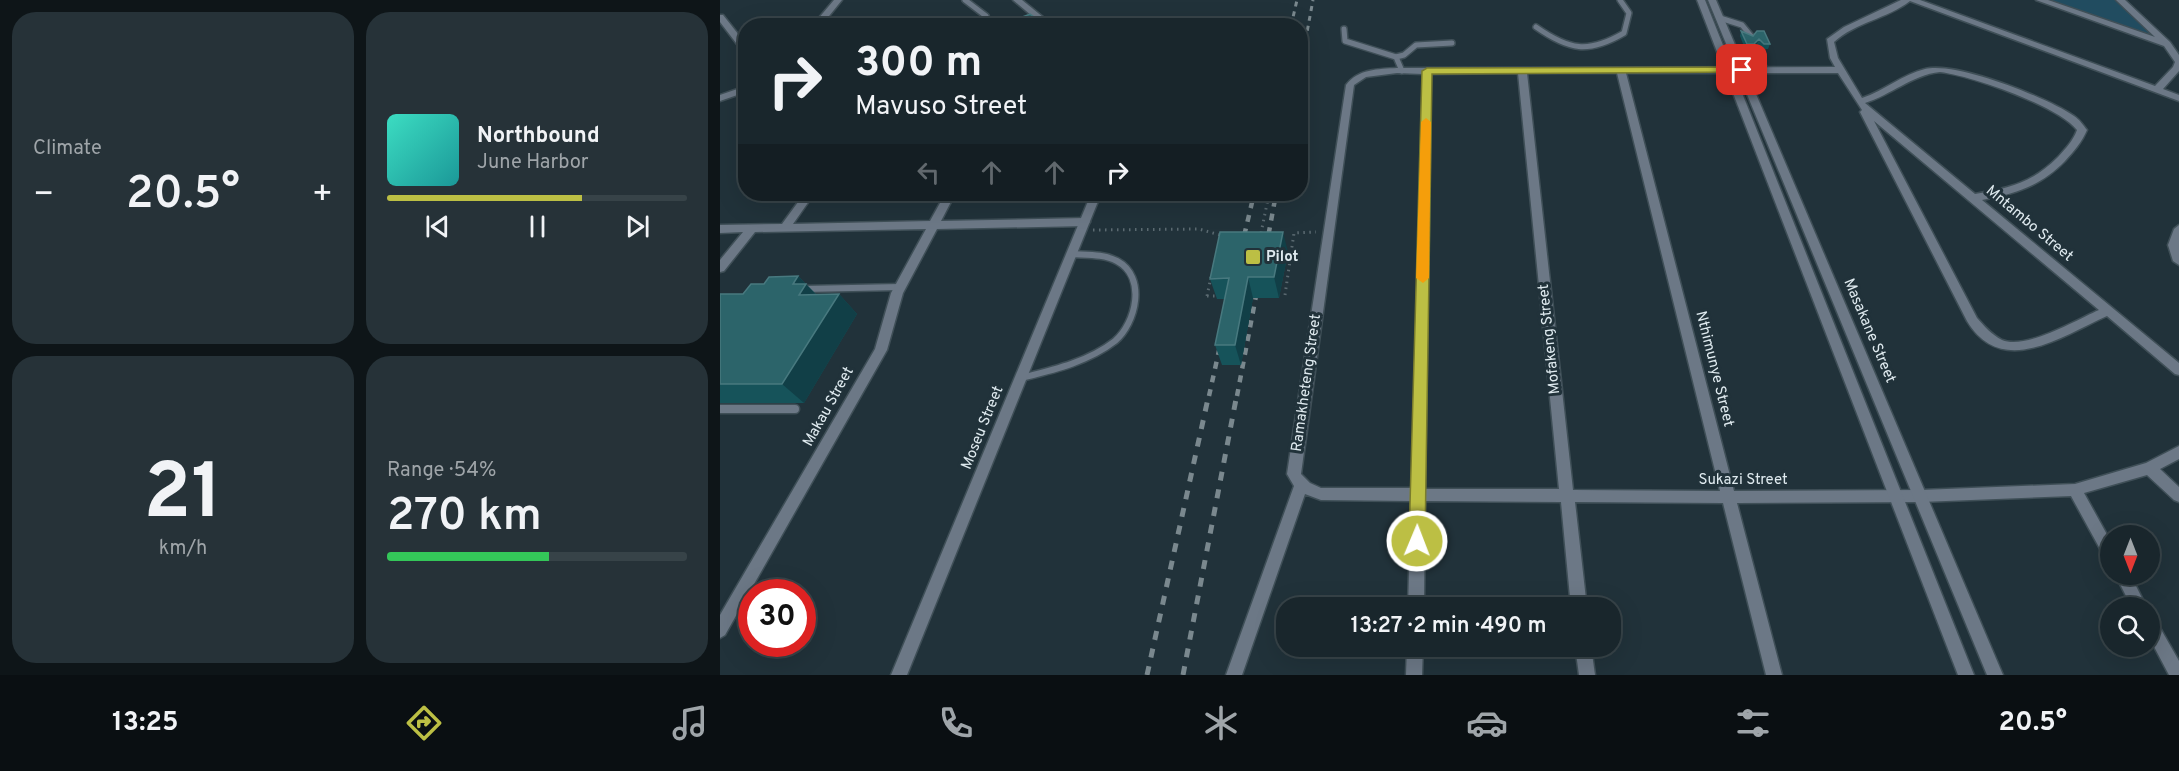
<!DOCTYPE html>
<meta charset="utf-8">
<style>
:root{--surface:#19262c;--page:#263238;--text:#f1f3f6;--muted:#9fa5a9;--line:#374348;--accent:#bcbf44}
body{margin:0;font-family:Overpass,sans-serif;background:var(--page);color:var(--text);height:100vh;display:flex;flex-direction:column;font-size:22px;white-space:nowrap}
*{box-sizing:border-box;margin:0}
p{font-size:20px;color:var(--muted)}
.icon{flex:none;width:33px;height:33px;fill:none;stroke:currentColor;stroke-width:2;stroke-linecap:round;stroke-linejoin:round}
.map{position:relative;flex:1;overflow:hidden}
.details{display:flex;flex-direction:column;gap:12px;padding:12px;background:#0e1518;width:720px}
.details>*{flex:none}
.guide{position:absolute;left:18px;top:18px;width:570px;height:183px;border-radius:24px;box-shadow:0 6px 24px #0002,0 0 0 2px var(--line);background:#19262c;color:var(--text);overflow:hidden}
.needle{width:39px;rotate:180deg}
.tools{position:absolute;left:1380px;top:525px;display:grid;gap:12px}
.tools a{display:grid;place-items:center;width:60px;height:60px;border-radius:50%;background:var(--surface);box-shadow:0 6px 24px #0002,0 0 0 2px var(--line);font-size:30px}
.speed{position:absolute;left:18px;top:579px;display:flex;gap:12px;font-size:30px;font-weight:700;text-align:center}
.speed>*{display:grid;place-content:center;width:78px;height:78px;border-radius:50%;background:var(--surface);box-shadow:0 6px 24px #0002,0 0 0 2px var(--line);line-height:1}
.speed .limit{border:9px solid #d22;background:#fff;color:#111}
.pin{position:absolute;display:grid;place-items:center;width:51px;height:51px;color:#fff;margin:-26px;border-radius:12px;box-shadow:0 3px 9px #0006}
.me{position:absolute;width:66px;margin:-33px;rotate:1deg;stroke-linejoin:round;filter:drop-shadow(0 0 4px #0008)}
.turn{display:flex;align-items:center;gap:21px;height:126px;padding:0 18px;font-size:27px}
.turn .icon{width:78px;height:78px;stroke-width:2.5}
.turn b{display:block;font-size:42px;line-height:51px}
.lanes{display:flex;align-items:center;height:57px;padding:0 18px;background:#0003;justify-content:center;gap:30px;direction:ltr}
.lanes .off{opacity:.35}
.big{font-size:45px;font-weight:600;line-height:1.1}
.details .tile{flex:1;display:flex;flex-direction:column;justify-content:center;gap:9px;min-width:0;padding:0 21px;border-radius:24px;background:var(--page)}
.details .dial{align-items:center;gap:0}
.dial b{font-size:78px;line-height:1}
.song{display:flex;align-items:center;gap:18px}
.cover{width:72px;height:72px;border-radius:9px;background:linear-gradient(135deg,hsl(170 70% 55%),hsl(180 70% 35%))}
.played{height:6px;border-radius:3px;background:linear-gradient(90deg,var(--accent) 65%,var(--line) 65%)}
.keys{display:flex;justify-content:space-around;direction:ltr}
.heat{display:flex;justify-content:space-between;align-items:center;font-size:33px;direction:ltr}
.charge{height:9px;border-radius:4px;background:linear-gradient(90deg,#34c759 54%,var(--line) 0)}
.details .tiles{flex:1;display:grid;gap:12px;grid-template-columns:repeat(2,1fr)}
.trip{position:absolute;left:556px;top:597px;width:345px;height:60px;border-radius:24px;background:var(--surface);box-shadow:0 6px 24px #0002,0 0 0 2px var(--line);font-weight:600;line-height:60px;text-align:center}
.tabs{display:flex;height:96px;justify-content:space-around;align-items:center;background:#0a0f12;color:var(--muted)}
.tabs .icon{width:42px;height:42px}
.tabs .current{color:var(--accent)}
.tabs b{font-size:27px;color:var(--text)}
main{display:flex;flex:1;min-height:0}
.map>svg:first-child{display:block}
.green{fill:#214c60}
.lines{fill:none;stroke-linecap:round;stroke-linejoin:round}
.service-far2-casing{stroke:#3f4f57;stroke-width:8}
.service-far1-casing{stroke:#3f4f57;stroke-width:9}
.service-casing{stroke:#3f4f57;stroke-width:11}
.minor-casing{stroke:#3f4f57;stroke-width:3}
.tertiary-casing{stroke:#3f4f57;stroke-width:3}
.path{stroke:#5b6a71;stroke-width:3;stroke-dasharray:1.5 4.5;stroke-linecap:butt}
.service-far2{stroke:#6c7886;stroke-width:5}
.service-far1{stroke:#6c7886;stroke-width:6}
.service{stroke:#6c7886;stroke-width:8}
.minor{fill:#6c7886;fill-rule:evenodd}
.tertiary{fill:#6c7886;fill-rule:evenodd}
.rail-far2{stroke:#7a888e;stroke-width:3;stroke-dasharray:5 5;stroke-linecap:butt}
.rail-far1{stroke:#7a888e;stroke-width:4.5;stroke-dasharray:7 7;stroke-linecap:butt}
.rail{stroke:#7a888e;stroke-width:5;stroke-dasharray:9 9;stroke-linecap:butt}
.path-bridge{stroke:#5b6a71;stroke-width:3;stroke-dasharray:1.5 4.5;stroke-linecap:butt}
.wall{fill:#16535a}
.shaded-wall{fill:#113f47}
.building{fill:#2c646a;stroke:#48797f;stroke-width:1.5}
.route{fill:#bcbf44;stroke:#7a7c2c;stroke-width:1.5}
.slow{fill:#f59e0b}
.poi-dot{fill:#bcbf44;stroke:#21323a;stroke-width:2}
.labels{text-anchor:middle;dominant-baseline:central;stroke-width:6;stroke-linejoin:round;paint-order:stroke}
.street-label{font-size:15px;fill:#dfeaef;stroke:#21323a}
.poi-label{font-size:15px;font-weight:bold;fill:#dfeaef;stroke:#21323a;text-anchor:start}
</style>
<main>
<section class="details">
<div class="tiles">
<div class="tile"><p>Climate</p>
<div class="heat"><a>−</a><b class="big">20.5°</b><a>+</a></div>
</div>
<div class="tile">
<div class="song"><i class="cover"></i><div><b>Northbound</b><p>June Harbor</p></div></div>
<div class="played"></div>
<div class="keys"><svg class="icon" aria-label="previous" viewBox="0 0 24 24"><path d="M18 5L8 12l10 7zM5 5v14"/></svg><svg class="icon" aria-label="pause" viewBox="0 0 24 24"><path d="M8 5v14M16 5v14"/></svg><svg class="icon" aria-label="next" viewBox="0 0 24 24"><path d="M6 5l10 7-10 7zM19 5v14"/></svg></div>
</div>
<div class="tile dial"><b>21</b><p>km/h</p></div>
<div class="tile"><p>Range · 54%</p><b class="big">270 km</b><div class="charge"></div></div>
</div>
</section>
<div class="map">
<svg width="1459" height="675" viewBox="0 0 1459 675">
<rect width="100%" height="100%" fill="#21323a"/>
<!-- green -->
<polygon class="green" points="1327,0 1398,0 1433,35 1430,36"/>
<g class="lines">
<defs>
<g id="service-far2">
<polyline points="245,0 266,16"/>
<polyline points="1000,18 1022,25 1031,36"/>
<path d="M 816,27 C 849,50 868,54 904,33 L 909,13 L 900,0"/>
<polyline points="624,29 625,41 676,57 682,71"/>
<polyline points="1037,49 1045,70"/>
<polyline points="676,57 684,55 696,45 732,43"/>
</g>
<g id="service-far1">
<polyline points="84,289 180,287"/>
<path d="M 301,378 C 333,370 368,362 395,341 C 416,323 427,277 397,261 C 384,254 367,255 352,254"/>
</g>
<polyline id="service" points="0,409 75,409"/>
<g id="minor">
<polygon points="114,0 122,0 101,26 92,26"/>
<path d="M 1181,0 L 1200,0 L 1435,86 L 1453,67 L 1455,62 L 1444,46 L 1316,0 L 1328,0 L 1435,37 L 1396,0 L 1405,0 L 1450,42 L 1459,55 L 1459,71 L 1443,89 L 1459,95 L 1459,101 L 1190,1 C 1167,19 1136,22 1114,42 L 1118,58 L 1142,98 C 1164,91 1183,74 1205,69 C 1236,61 1328,98 1354,116 C 1360,120 1363,125 1367,130 C 1362,142 1354,151 1345,161 C 1321,186 1295,194 1262,200 L 1459,363 L 1459,375 L 1455,374 L 1387,316 C 1342,336 1282,379 1247,321 L 1140,112 L 1142,110 L 1118,73 L 906,73 L 1014,491 L 1201,490 L 1355,484 L 1426,463 L 1459,446 L 1459,459 L 1440,469 L 1459,487 L 1459,502 L 1454,500 L 1427,475 L 1364,493 L 1390,540 L 1390,560 L 1385,558 L 1351,496 L 1201,502 L 1017,503 L 1062,675 L 1046,675 L 1003,503 L 855,502 L 867,608 L 851,608 L 841,502 L 705,501 L 704,608 L 688,608 L 691,501 L 601,500 L 585,494 L 522,675 L 506,675 L 574,486 L 567,474 L 626,85 C 638,69 658,69 677,68 L 1115,67 L 1110,58 L 1107,39 L 1124,27 ZM 1220,72 C 1252,76 1338,106 1357,130 C 1353,141 1346,148 1338,157 C 1312,183 1290,188 1255,194 L 1145,103 C 1171,95 1192,75 1220,72 ZM 677,73 L 703,74 L 692,488 L 601,488 L 590,483 L 581,474 L 634,85 L 646,77 ZM 798,73 L 839,489 L 705,489 L 711,74 ZM 807,73 L 897,73 L 1000,491 L 853,490 ZM 1154,121 L 1379,310 C 1356,320 1306,350 1282,340 C 1272,335 1264,326 1257,318 Z"/>
<polygon points="0,15 3,15 26,44 26,52 23,52 0,22"/>
<polygon points="26,86 26,92 0,101 0,95"/>
<polygon points="84,194 94,194 73,224 210,221 225,194 235,194 221,221 365,218 370,222 365,226 217,229 183,293 167,350 5,635 0,638 0,615 155,349 171,293 206,229 35,232 4,271 0,272 0,260 23,232 0,233 0,225 62,224"/>
<polygon points="1459,225 1459,265 1453,261 1448,245 1454,229"/>
<polygon points="1395,574 1410,574 1427,608 1412,608"/>
<polygon points="1430,616 1435,619 1459,661 1459,675 1449,675 1430,639"/>
<polygon points="687,646 703,646 702,675 686,675"/>
<polygon points="855,646 871,646 875,675 859,675"/>
</g>
<g id="tertiary">
<polygon points="293,0 302,0 334,26 324,26"/>
<polygon points="977,0 985,0 1254,675 1238,675"/>
<polygon points="988,0 996,0 1283,675 1267,675"/>
<polygon points="371,194 381,194 187,675 171,675"/>
</g>
</defs>
<!-- service-far2 casing -->
<use href="#service-far2" class="service-far2-casing"/>
<!-- service-far1 casing -->
<use href="#service-far1" class="service-far1-casing"/>
<!-- service casing -->
<use href="#service" class="service-casing"/>
<!-- minor casing -->
<use href="#minor" class="minor-casing"/>
<!-- tertiary casing -->
<use href="#tertiary" class="tertiary-casing"/>
<!-- path -->
<g class="path">
<polyline points="373,230 479,229 500,235 500,238"/>
<polyline points="541,233 549,194"/>
<polyline points="565,295 574,233 596,232"/>
<polyline points="487,296 491,277"/>
</g>
<!-- service-far2 -->
<use href="#service-far2" class="service-far2"/>
<!-- service-far1 -->
<use href="#service-far1" class="service-far1"/>
<!-- service -->
<use href="#service" class="service"/>
<!-- minor -->
<use href="#minor" class="minor"/>
<!-- tertiary -->
<use href="#tertiary" class="tertiary"/>
<!-- rail-far2 -->
<g class="rail-far2">
<polyline points="571,26 577,0"/>
<polyline points="580,70 593,0"/>
</g>
<!-- rail-far1 -->
<g class="rail-far1">
<polyline points="546,248 556,194"/>
<polyline points="521,249 534,194"/>
<polyline points="489,396 502,337"/>
<polyline points="517,396 539,280"/>
</g>
<!-- rail -->
<g class="rail">
<polyline points="427,675 489,394"/>
<polyline points="463,675 517,394"/>
</g>
<!-- path-bridge -->
<polyline class="path-bridge" points="487,296 497,296"/>
</g>
<!-- wall -->
<g class="wall">
<polygon points="1021,31 1050,44 1048,49 1042,49 1037,44 1032,49 1025,49 1020,36"/>
<polygon points="568,252 559,298 533,298 521,365 502,365 495,345 505,299 497,299 490,279"/>
<polygon points="78,276 96,294 119,294 137,314 84,403 0,403 0,294 23,294 44,284"/>
</g>
<!-- shaded-wall -->
<g class="shaded-wall">
<polygon points="321,22 322,26 312,26"/>
<polygon points="1039,39 1037,44 1032,49 1034,44"/>
<polygon points="563,232 568,252 559,298 554,277"/>
<polygon points="78,276 105,304 79,295 73,284"/>
<polygon points="528,277 533,298 521,365 515,345"/>
<polygon points="119,294 137,314 84,403 62,384"/>
</g>
<!-- building -->
<g class="building">
<polygon points="310,14 321,22 312,26 279,26"/>
<polygon points="1021,31 1033,36 1037,31 1044,31 1050,44 1044,44 1039,39 1034,44 1027,44"/>
<polygon points="500,232 563,232 554,277 528,277 515,345 495,345 509,278 490,279"/>
<polygon points="78,276 73,284 86,284 79,295 119,294 62,384 0,384 0,294 23,294 31,284 44,284 49,277"/>
</g>
<!-- route -->
<polygon class="route" points="1022,67 1025,68 1025,72 712,74 705,541 703,547 697,549 691,547 689,541 702,71 707,68"/>
<!-- slow -->
<polygon class="slow" points="706,118 711,122 709,278 703,283 696,278 701,122"/>
<!-- markers -->
<rect class="poi-dot" x="525" y="249" width="16" height="16" rx="3"/>
<g class="labels">
<!-- street labels -->
<g class="street-label">
<text transform="translate(1309 224) rotate(40)">Mntambo Street</text>
<text transform="translate(1149 331) rotate(67)">Masakane Street</text>
<text transform="translate(830 339) rotate(-96)">Mofakeng Street</text>
<text transform="translate(994 369) rotate(76)">Nthimunye Street</text>
<text transform="translate(587 383) rotate(-82)">Ramakheteng Street</text>
<text transform="translate(109 407) rotate(-61)">Makau Street</text>
<text transform="translate(263 428) rotate(-68)">Moseu Street</text>
<text x="1023" y="480">Sukazi Street</text>
</g>
<!-- poi labels -->
<g class="poi-label">
<text x="546" y="257">Pilot</text>
</g>
</g>
</svg>
<div class="tools">
<a><svg class="needle" viewBox="-14 -14 28 28"><path d="M0-13l5 13h-10z" fill="#e53935"/><path d="M0 13l5-13h-10z" fill="#9fa5a9"/></svg></a>
<a><svg class="icon" aria-label="search" viewBox="0 0 24 24"><circle cx="10" cy="10" r="6"/><path d="M15 15l6 6"/></svg></a>
</div>
<div class="speed"><div class="limit">30</div></div>
<div class="pin" style="left:1022px;top:70px;background:#d93025"><svg class="icon" aria-label="arrive" viewBox="0 0 24 24"><path d="M6 21V4h12l-3 4 3 4H6"/></svg></div>
<svg class="me" style="left:697px;top:541px" viewBox="-20 -20 40 40"><circle r="17" fill="#bcbf44" stroke="#fff" stroke-width="3"/><path d="M0-11L8 9 0 5-8 9z" fill="#fff"/></svg>
<div class="trip">13:27 · 2 min · 490 m</div>
<div class="guide">
<div class="turn"><svg class="icon" aria-label="right" viewBox="0 0 24 24"><path d="M7 20v-9h11M14 6l5 5-5 5"/></svg><div><b>300 m</b>Mavuso Street</div></div>
<div class="lanes"><svg class="icon off" aria-label="left" viewBox="0 0 24 24"><path d="M17 20v-9H6M10 6l-5 5 5 5"/></svg><svg class="icon off" aria-label="ahead" viewBox="0 0 24 24"><path d="M12 20V5M6 11l6-6 6 6"/></svg><svg class="icon off" aria-label="ahead" viewBox="0 0 24 24"><path d="M12 20V5M6 11l6-6 6 6"/></svg><svg class="icon" aria-label="right" viewBox="0 0 24 24"><path d="M7 20v-9h11M14 6l5 5-5 5"/></svg></div>
</div>
</div>
</main>
<nav class="tabs">
<b>13:25</b>
<svg class="icon current" aria-label="directions" viewBox="0 0 24 24"><path d="M12 3l9 9-9 9-9-9zM9 14v-3h6M13 9l2 2-2 2"/></svg>
<svg class="icon" aria-label="music" viewBox="0 0 24 24"><path d="M9 18V5l10-2v13"/><circle cx="6" cy="18" r="3"/><circle cx="16" cy="16" r="3"/></svg>
<svg class="icon" aria-label="phone" viewBox="0 0 24 24"><path d="M5 4h4l2 5-3 2q2 4 5 5l2-3 5 2v4C11 20 4 13 5 4z"/></svg>
<svg class="icon" aria-label="climate" viewBox="0 0 24 24"><path d="M12 3v18M4 7l16 10M4 17L20 7"/></svg>
<svg class="icon" aria-label="car" viewBox="0 0 24 24"><path d="M5 17H2v-5l4-1 3-4h7l3 4 3 1v5h-3M9 17h6M6 11h13"/><circle cx="7" cy="17" r="2"/><circle cx="17" cy="17" r="2"/></svg>
<svg class="icon" aria-label="filters" viewBox="0 0 24 24"><path d="M4 7h16M4 17h16"/><circle cx="9" cy="7" r="2"/><circle cx="15" cy="17" r="2"/></svg>
<b>20.5°</b>
</nav>
